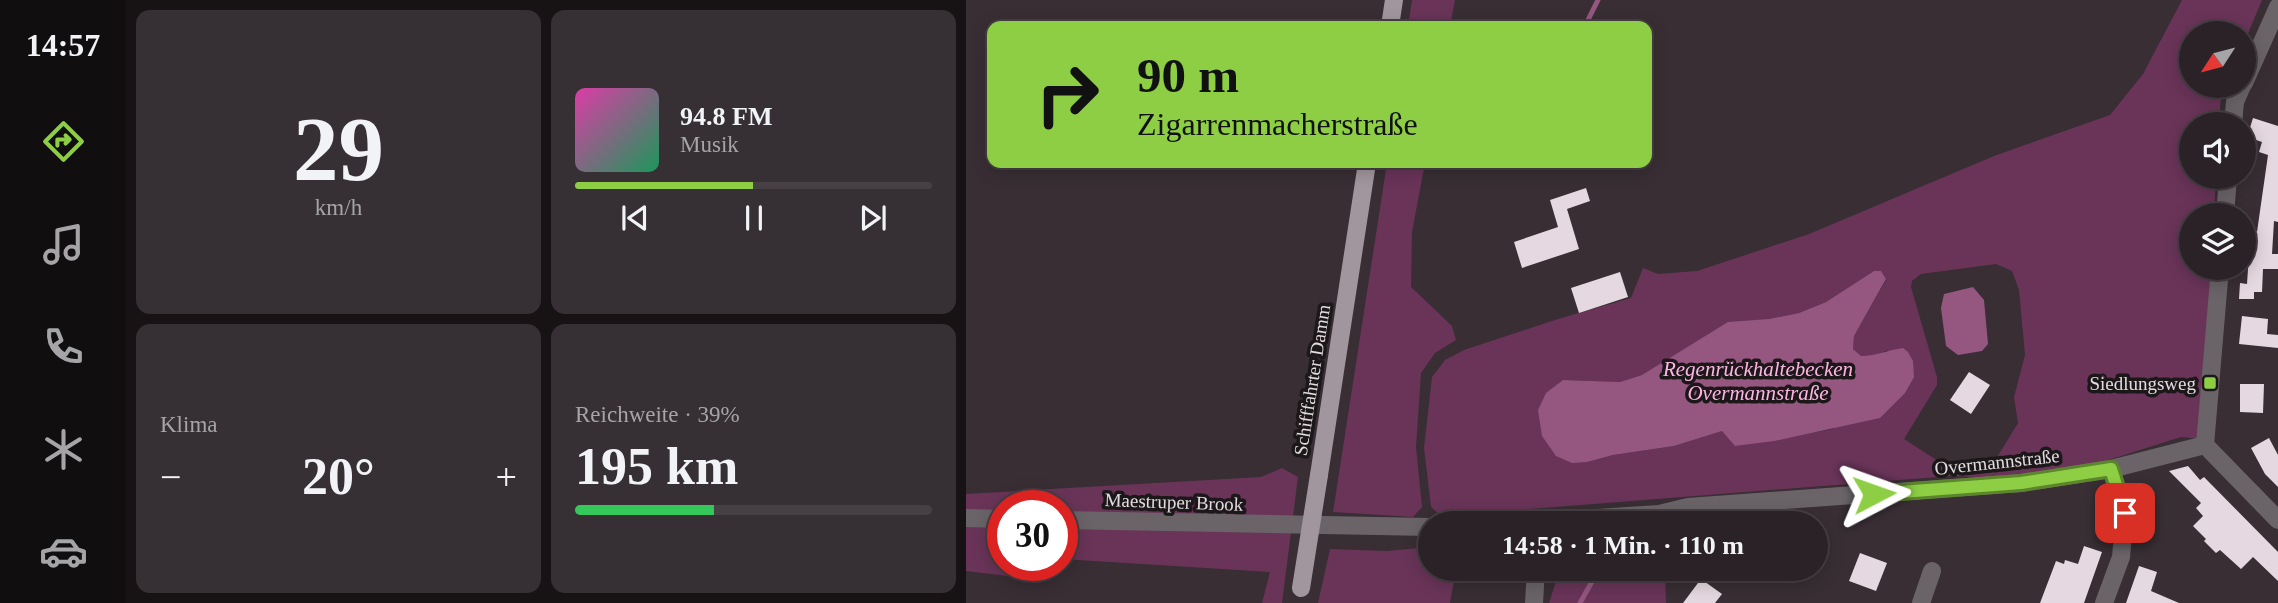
<!DOCTYPE html>
<html lang="de">
<meta charset="utf-8">
<style>
:root{--surface:#2a2227;--page:#362f33;--text:#f1f3f6;--muted:#a5a4a7;--line:#463f44;--accent:#8dce44}
body{margin:0;font-family:Georgia,serif;background:var(--page);color:var(--text);height:100vh;display:flex;flex-direction:column;font-size:26px;white-space:nowrap}
*{box-sizing:border-box;margin:0}
p{font-size:23px;color:var(--muted)}
.icon{flex:none;width:38px;height:38px;fill:none;stroke:currentColor;stroke-width:2;stroke-linecap:round;stroke-linejoin:round}
.map{position:relative;flex:1;overflow:hidden}
.drawer{display:flex;flex-direction:column;gap:10px;padding:10px;background:#171315;width:840px}
.drawer>*{flex:none}
.hud{position:absolute;left:21px;top:21px;width:665px;height:147px;border-radius:14px;box-shadow:0 4px 18px #0003,0 0 0 2px var(--line);background:#8dce44;color:#111;overflow:hidden}
.needle{width:46px;rotate:234deg}
.buttons{position:absolute;left:1213px;top:21px;display:grid;gap:14px}
.buttons a{display:grid;place-items:center;width:77px;height:77px;border-radius:50%;background:var(--surface);box-shadow:0 4px 18px #0003,0 0 0 2px var(--line);font-size:35px}
.speed{position:absolute;left:21px;top:490px;display:flex;gap:14px;font-size:35px;font-weight:700;text-align:center}
.speed>*{display:grid;place-content:center;width:91px;height:91px;border-radius:50%;background:var(--surface);box-shadow:0 4px 18px #0003,0 0 0 2px var(--line);line-height:1}
.speed .limit{border:10px solid #d22;background:#fff;color:#111}
.pin{position:absolute;display:grid;place-items:center;width:60px;height:60px;color:#fff;margin:-30px;border-radius:14px;box-shadow:0 4px 10px #0006}
.me{position:absolute;width:77px;margin:-38px;rotate:86deg;stroke-linejoin:round;filter:drop-shadow(0 0 5px #0008)}
.turn{display:flex;align-items:center;gap:24px;height:147px;padding:0 35px;font-size:32px}
.turn .icon{width:91px;height:91px;stroke-width:2.5}
.turn b{display:block;font-size:49px;line-height:60px}
.big{font-size:52px;font-weight:700;line-height:1.1}
.drawer .widget{flex:1;display:flex;flex-direction:column;justify-content:center;gap:10px;min-width:0;padding:0 24px;border-radius:14px;background:var(--page)}
.drawer .dial{align-items:center;gap:0}
.dial b{font-size:91px;line-height:1}
.song{display:flex;align-items:center;gap:21px}
.cover{width:84px;height:84px;border-radius:10px;background:linear-gradient(135deg,hsl(320 70% 55%),hsl(150 70% 35%))}
.played{height:7px;border-radius:4px;background:linear-gradient(90deg,var(--accent) 50%,var(--line) 50%)}
.keys{display:flex;justify-content:space-around;direction:ltr}
.heat{display:flex;justify-content:space-between;align-items:center;font-size:38px;direction:ltr}
.charge{height:10px;border-radius:5px;background:linear-gradient(90deg,#34c759 39%,var(--line) 0)}
.drawer .tiles{flex:1;display:grid;gap:10px;grid-template-columns:repeat(2,1fr)}
.trip{position:absolute;left:452px;top:511px;width:410px;height:70px;border-radius:35px;background:var(--surface);box-shadow:0 4px 18px #0003,0 0 0 2px var(--line);font-weight:700;line-height:70px;text-align:center}
main{display:flex;flex:1;min-height:0}
.tab-bar{display:flex;flex-direction:column;width:126px;justify-content:space-around;align-items:center;background:#110e10;color:var(--muted)}
.tab-bar .icon{width:49px;height:49px}
.tab-bar .on{color:var(--accent)}
.tab-bar b{font-size:32px;color:var(--text)}
.map>svg:first-child{display:block}
.green{fill:#693458;fill-rule:evenodd}
.water{fill:#955780}
.lines{fill:none;stroke-linecap:round;stroke-linejoin:round}
.stream{stroke:#955780;stroke-width:5}
.building{fill:#e6d8e0}
.street{stroke:#6a6468;stroke-width:18}
.primary{stroke:#a1969d;stroke-width:18}
.primary-bridge{stroke:#a1969d;stroke-width:18}
.route-casing{stroke:#5c862c;stroke-width:18}
.route{stroke:#8dce44;stroke-width:12}
.poi-dot{fill:#8dce44;stroke:#1c181a;stroke-width:2.5}
.labels{text-anchor:middle;dominant-baseline:central;stroke-width:7;stroke-linejoin:round;paint-order:stroke}
.street-label{font-size:19px;fill:#e2dbdf;stroke:#1c181a}
.poi-label{font-size:19px;fill:#e2dbdf;stroke:#1c181a;text-anchor:end}
.water-label{font-size:21px;font-style:italic;fill:#feb5e3;stroke:#1c181a}
</style>
<main>
<nav class="tab-bar">
<b>14:57</b>
<svg class="icon on" aria-label="directions" viewBox="0 0 24 24"><path d="M12 3l9 9-9 9-9-9zM9 14v-3h6M13 9l2 2-2 2"/></svg>
<svg class="icon" aria-label="music" viewBox="0 0 24 24"><path d="M9 18V5l10-2v13"/><circle cx="6" cy="18" r="3"/><circle cx="16" cy="16" r="3"/></svg>
<svg class="icon" aria-label="phone" viewBox="0 0 24 24"><path d="M5 4h4l2 5-3 2q2 4 5 5l2-3 5 2v4C11 20 4 13 5 4z"/></svg>
<svg class="icon" aria-label="climate" viewBox="0 0 24 24"><path d="M12 3v18M4 7l16 10M4 17L20 7"/></svg>
<svg class="icon" aria-label="car" viewBox="0 0 24 24"><path d="M5 17H2v-5l4-1 3-4h7l3 4 3 1v5h-3M9 17h6M6 11h13"/><circle cx="7" cy="17" r="2"/><circle cx="17" cy="17" r="2"/></svg>
</nav>
<section class="drawer">
<div class="tiles">
<div class="widget dial"><b>29</b><p>km/h</p></div>
<div class="widget">
<div class="song"><i class="cover"></i><div><b>94.8 FM</b><p>Musik</p></div></div>
<div class="played"></div>
<div class="keys"><svg class="icon" aria-label="previous" viewBox="0 0 24 24"><path d="M18 5L8 12l10 7zM5 5v14"/></svg><svg class="icon" aria-label="pause" viewBox="0 0 24 24"><path d="M8 5v14M16 5v14"/></svg><svg class="icon" aria-label="next" viewBox="0 0 24 24"><path d="M6 5l10 7-10 7zM19 5v14"/></svg></div>
</div>
<div class="widget"><p>Klima</p>
<div class="heat"><a>−</a><b class="big">20°</b><a>+</a></div>
</div>
<div class="widget"><p>Reichweite · 39%</p><b class="big">195 km</b><div class="charge"></div></div>
</div>
</section>
<div class="map">
<svg width="1312" height="603" viewBox="0 0 1312 603">
<rect width="100%" height="100%" fill="#382e34"/>
<!-- green -->
<g class="green">
<polygon points="446,0 489,0 484,26 442,26"/>
<path d="M 1216,0 L 1296,0 L 1278,43 L 1278,33 L 1225,33 L 1225,86 L 1259,86 L 1255,96 L 1253,124 L 1225,124 L 1225,177 L 1250,177 L 1248,215 L 1225,215 L 1225,268 L 1245,268 L 1235,439 L 1215,437 L 1133,463 L 1032,478 L 984,476 L 475,516 L 465,507 L 458,448 L 466,377 L 479,360 L 498,350 L 592,319 L 665,298 L 677,268 L 692,274 L 731,271 L 843,234 L 1028,156 L 1144,115 L 1177,74 ZM 1030,264 L 1046,271 L 1053,290 L 1059,355 L 1048,397 L 1052,423 L 1025,467 L 986,470 L 938,439 L 971,385 L 971,377 L 945,287 L 946,281 L 955,274 ZM 908,271 L 915,271 L 920,280 L 888,336 L 887,349 L 895,356 L 909,356 L 922,350 L 867,429 L 770,446 L 756,431 L 708,446 L 647,455 L 621,462 L 597,380 L 654,382 L 676,375 L 803,319 L 833,313 L 860,302 Z"/>
<polygon points="421,163 459,163 446,232 445,287 486,326 490,340 469,353 455,373 450,447 456,507 447,517 367,512"/>
<polygon points="316,468 332,477 316,603 296,603 304,572 96,559 96,506 37,506 37,565 59,565 58,578 0,571 0,494 295,477"/>
<polygon points="464,547 464,569 490,569 484,603 352,603 364,549 421,551"/>
<polygon points="594,569 699,569 700,603 583,603"/>
</g>
<!-- water -->
<g class="water">
<path d="M 908,271 L 915,271 L 920,279 L 888,336 L 887,349 L 895,356 C 910,356 922,350 937,348 L 942,352 L 947,361 L 948,377 L 939,393 L 914,418 L 808,441 L 769,446 L 756,431 L 708,446 L 647,455 L 621,462 L 606,463 L 590,456 L 576,436 L 572,410 L 580,393 L 597,380 L 654,382 L 676,375 L 762,322 L 803,319 L 833,313 L 860,302 Z"/>
<polygon points="1007,287 1018,300 1022,344 1016,351 992,355 980,346 975,308 978,294"/>
</g>
<g class="lines">
<!-- stream -->
<g class="stream">
<polyline points="619,26 632,0"/>
<polyline points="614,603 628,578 630,569"/>
</g>
</g>
<!-- building -->
<g class="building">
<polygon points="1287,118 1312,126 1312,222 1308,221 1306,254 1312,254 1312,269 1297,269 1296,292 1288,292 1288,299 1273,299 1274,283 1281,284 1285,224 1291,232 1302,155 1293,152 1296,142 1281,137"/>
<polygon points="620,188 624,201 601,209 613,249 556,268 548,242 592,227 584,200"/>
<polygon points="654,272 662,297 613,313 605,288"/>
<polygon points="1276,316 1302,319 1301,334 1312,335 1312,348 1273,344"/>
<polygon points="1003,372 1024,385 1005,414 984,400"/>
<polygon points="1274,384 1298,384 1297,413 1274,412"/>
<polygon points="1303,438 1312,455 1312,487 1299,474 1285,448"/>
<polygon points="1222,466 1234,480 1238,477 1312,552 1312,581 1287,557 1275,569 1254,550 1250,553 1238,541 1240,539 1227,526 1237,516 1230,508 1235,503 1203,471"/>
<polygon points="1118,546 1136,552 1118,603 1074,603 1090,561 1098,564 1099,560 1112,564"/>
<polygon points="894,553 921,563 910,591 883,581"/>
<polygon points="1173,566 1191,572 1185,591 1213,603 1160,603"/>
<polygon points="735,579 756,594 749,603 717,603"/>
</g>
<g class="lines">
<!-- street -->
<g class="street">
<polyline points="1278,83 1312,7"/>
<polyline points="1267,124 1269,102 1276,86"/>
<polyline points="1259,215 1262,177"/>
<polyline points="1239,445 1254,268"/>
<polyline points="1239,445 1312,520"/>
<polyline points="0,518 37,519"/>
<polyline points="96,520 464,527"/>
<polyline points="553,523 693,514 722,507 1055,483 1145,469 1239,445"/>
<polyline points="568,603 570,569"/>
<polyline points="955,603 966,571"/>
<polyline points="1138,603 1155,557 1159,513 1145,469"/>
</g>
<!-- primary -->
<g class="primary">
<polyline points="424,26 428,0"/>
<polyline points="353,475 401,163"/>
</g>
<!-- primary-bridge -->
<polyline class="primary-bridge" points="335,588 353,475"/>
</g>
<g class="lines">
<defs>
<polyline id="route" points="908,494 1055,483 1145,469 1159,513"/>
</defs>
<!-- route casing -->
<use href="#route" class="route-casing"/>
<!-- route -->
<use href="#route" class="route"/>
</g>
<!-- markers -->
<rect class="poi-dot" x="1237" y="376" width="14" height="14" rx="3.5"/>
<g class="labels">
<!-- street labels -->
<g class="street-label">
<text transform="translate(346 380) rotate(-81)">Schifffahrter Damm</text>
<text transform="translate(1031 462) rotate(-6)">Overmannstraße</text>
<text transform="translate(208 502) rotate(2)">Maestruper Brook</text>
</g>
<!-- poi labels -->
<g class="poi-label">
<text x="1230" y="383">Siedlungsweg</text>
</g>
<!-- water labels -->
<g class="water-label">
<text x="792" y="369">Regenrückhaltebecken<tspan x="792" dy="24">Overmannstraße</tspan></text>
</g>
</g>
</svg>
<div class="buttons">
<a><svg class="needle" viewBox="-14 -14 28 28"><path d="M0-13l5 13h-10z" fill="#e53935"/><path d="M0 13l5-13h-10z" fill="#a5a4a7"/></svg></a>
<a><svg class="icon" aria-label="sound" viewBox="0 0 24 24"><path d="M4 9h4l5-4v14l-5-4H4zM17 9q2 3 0 6"/></svg></a>
<a><svg class="icon" aria-label="layers" viewBox="0 0 24 24"><path d="M12 4l9 5-9 5-9-5zM3 14l9 5 9-5"/></svg></a>
</div>
<div class="speed"><div class="limit">30</div></div>
<div class="pin" style="left:1159px;top:513px;background:#d93025"><svg class="icon" aria-label="arrive" viewBox="0 0 24 24"><path d="M6 21V4h12l-3 4 3 4H6"/></svg></div>
<svg class="me" style="left:908px;top:494px" viewBox="-20 -20 40 40"><path d="M0-17L14 15 0 8-14 15z" fill="#8dce44" stroke="#fff" stroke-width="4"/></svg>
<div class="trip">14:58 · 1 Min. · 110 m</div>
<div class="hud">
<div class="turn"><svg class="icon" aria-label="right" viewBox="0 0 24 24"><path d="M7 20v-9h11M14 6l5 5-5 5"/></svg><div><b>90 m</b>Zigarrenmacherstraße</div></div>
</div>
</div>
</main>
